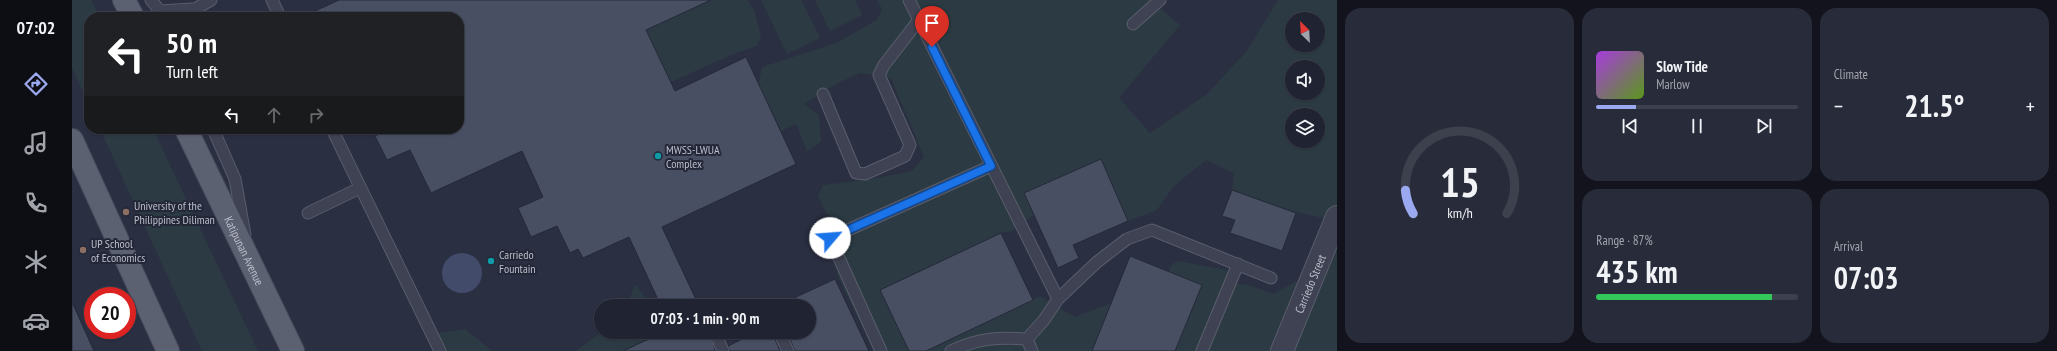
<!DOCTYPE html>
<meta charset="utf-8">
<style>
:root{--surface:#202332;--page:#282b3a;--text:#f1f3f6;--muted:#a2a4ac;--line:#3d404d;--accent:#9baaf0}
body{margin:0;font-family:"PT Sans Narrow",sans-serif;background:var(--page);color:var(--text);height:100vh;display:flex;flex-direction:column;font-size:15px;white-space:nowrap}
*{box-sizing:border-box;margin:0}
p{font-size:13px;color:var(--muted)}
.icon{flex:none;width:22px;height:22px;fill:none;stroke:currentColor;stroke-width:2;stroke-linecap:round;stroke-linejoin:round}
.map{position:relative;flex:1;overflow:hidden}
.drawer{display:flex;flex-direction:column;gap:8px;padding:8px;background:#12131c;width:720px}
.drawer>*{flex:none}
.guide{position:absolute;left:12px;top:12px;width:380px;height:122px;border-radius:16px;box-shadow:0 1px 3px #0004,0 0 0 1px var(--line);background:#202124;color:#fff;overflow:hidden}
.needle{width:26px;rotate:336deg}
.controls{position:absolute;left:1213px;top:12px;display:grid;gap:8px}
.controls a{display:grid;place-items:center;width:40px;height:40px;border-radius:50%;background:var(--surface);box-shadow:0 1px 3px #0004,0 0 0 1px var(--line);font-size:20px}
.speed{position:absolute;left:12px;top:287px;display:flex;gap:8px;font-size:20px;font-weight:700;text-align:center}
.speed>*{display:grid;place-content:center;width:52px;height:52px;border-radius:50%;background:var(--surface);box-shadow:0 1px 3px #0004,0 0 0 1px var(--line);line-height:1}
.speed .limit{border:6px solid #d22;background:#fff;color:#111}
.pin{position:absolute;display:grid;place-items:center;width:34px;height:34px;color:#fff;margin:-41px -17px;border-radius:50% 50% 50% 0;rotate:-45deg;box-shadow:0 0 4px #0007}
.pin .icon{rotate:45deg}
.me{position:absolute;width:44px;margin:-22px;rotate:63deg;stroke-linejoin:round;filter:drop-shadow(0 0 3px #0008)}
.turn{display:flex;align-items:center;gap:14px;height:84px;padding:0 16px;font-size:18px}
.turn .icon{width:52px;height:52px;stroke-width:2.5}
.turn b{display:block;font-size:28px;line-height:34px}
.lanes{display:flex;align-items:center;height:38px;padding:0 16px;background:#0003;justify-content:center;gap:20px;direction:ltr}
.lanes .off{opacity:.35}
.big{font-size:30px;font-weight:700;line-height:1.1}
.drawer .tile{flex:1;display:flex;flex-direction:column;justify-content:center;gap:6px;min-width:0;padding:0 14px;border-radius:16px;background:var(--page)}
.drawer .dial{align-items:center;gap:0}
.dial svg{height:104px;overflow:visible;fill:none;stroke:var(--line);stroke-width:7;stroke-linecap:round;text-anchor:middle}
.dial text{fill:var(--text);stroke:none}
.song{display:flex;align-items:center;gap:12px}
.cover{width:48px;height:48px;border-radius:6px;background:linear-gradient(135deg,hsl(280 70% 55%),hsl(90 70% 35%))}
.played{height:4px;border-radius:2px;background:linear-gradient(90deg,var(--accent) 20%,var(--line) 20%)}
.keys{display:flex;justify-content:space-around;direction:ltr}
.heat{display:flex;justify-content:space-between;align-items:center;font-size:22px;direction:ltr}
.charge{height:6px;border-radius:3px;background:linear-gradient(90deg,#34c759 87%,var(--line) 0)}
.drawer .tiles{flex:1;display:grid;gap:8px;grid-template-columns:repeat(3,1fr)}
.tile:first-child{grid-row:span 2}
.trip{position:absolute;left:522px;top:299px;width:222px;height:40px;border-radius:20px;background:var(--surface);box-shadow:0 1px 3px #0004,0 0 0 1px var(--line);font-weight:700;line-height:40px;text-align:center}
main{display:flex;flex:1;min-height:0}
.tabs{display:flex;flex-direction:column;width:72px;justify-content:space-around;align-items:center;background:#0d0e14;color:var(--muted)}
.tabs .icon{width:28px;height:28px}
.tabs .on{color:var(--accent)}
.tabs b{font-size:18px;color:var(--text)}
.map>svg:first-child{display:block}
.green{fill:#2c3b43;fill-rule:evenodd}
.water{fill:#434b6b}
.building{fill:#494f63;stroke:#252939}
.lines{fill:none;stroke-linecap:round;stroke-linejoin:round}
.service-casing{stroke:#595d6c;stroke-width:13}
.minor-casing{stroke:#595d6c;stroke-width:24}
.primary-casing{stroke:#484b5b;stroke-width:24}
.service{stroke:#3e4252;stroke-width:11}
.minor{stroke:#3e4252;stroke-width:22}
.primary{stroke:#5c6171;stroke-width:22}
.route-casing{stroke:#114b97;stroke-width:10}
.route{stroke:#1a73e8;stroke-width:7}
.culture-dot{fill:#0f9aa8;stroke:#232737;stroke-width:1.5}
.education-dot{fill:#8d6e63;stroke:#232737;stroke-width:1.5}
.labels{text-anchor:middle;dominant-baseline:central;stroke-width:4;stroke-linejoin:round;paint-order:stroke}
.poi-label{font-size:12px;fill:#bbbecb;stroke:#232737;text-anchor:start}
.street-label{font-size:12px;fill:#bbbecb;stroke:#232737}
</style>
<main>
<nav class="tabs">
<b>07:02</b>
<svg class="icon on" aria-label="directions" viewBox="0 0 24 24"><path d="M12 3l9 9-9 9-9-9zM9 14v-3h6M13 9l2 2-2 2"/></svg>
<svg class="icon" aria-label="music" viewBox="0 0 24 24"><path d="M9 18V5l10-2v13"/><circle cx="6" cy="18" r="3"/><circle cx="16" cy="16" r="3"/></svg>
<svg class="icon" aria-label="phone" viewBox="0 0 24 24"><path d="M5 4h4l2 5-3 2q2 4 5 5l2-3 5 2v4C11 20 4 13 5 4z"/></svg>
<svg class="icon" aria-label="climate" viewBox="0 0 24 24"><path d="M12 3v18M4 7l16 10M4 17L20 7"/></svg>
<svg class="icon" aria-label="car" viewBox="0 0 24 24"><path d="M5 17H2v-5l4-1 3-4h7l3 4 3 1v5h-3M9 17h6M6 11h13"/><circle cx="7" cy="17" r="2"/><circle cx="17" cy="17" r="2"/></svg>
</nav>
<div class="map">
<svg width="1265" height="351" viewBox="0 0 1265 351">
<rect width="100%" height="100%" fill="#2a2f42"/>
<!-- green -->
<g class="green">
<polygon points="0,0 19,0 28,17 17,17 17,105 0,68"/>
<polygon points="630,0 676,0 683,13 689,37 685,46 661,54 584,89 560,39"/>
<polygon points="689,0 729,0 748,38 715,54"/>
<polygon points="743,0 783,0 790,15 758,31"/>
<path d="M 805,0 L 1078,0 L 1108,25 L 1047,98 L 1078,133 L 1134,95 L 1175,51 L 1206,0 L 1265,0 L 1265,224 L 1256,219 L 1219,211 L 1160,190 L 1162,173 L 1134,160 L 1101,187 L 1085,210 L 1056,221 L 1028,159 L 953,193 L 962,215 L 940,231 L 929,233 L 808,290 L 837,351 L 802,351 L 765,274 L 772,254 L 771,226 L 755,214 L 746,196 L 751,185 L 800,179 L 840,171 L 852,157 L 819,78 L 788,73 L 766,83 L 732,104 L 747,115 L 749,142 L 735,151 L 724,124 L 709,131 L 686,86 L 690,67 L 764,43 L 805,20 L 810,9 ZM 1220,19 L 1246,19 L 1246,45 L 1220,45 ZM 1220,67 L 1246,67 L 1246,93 L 1220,93 ZM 1220,115 L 1246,115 L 1246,141 L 1220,141 Z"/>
<polygon points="28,129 81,129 186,351 130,351"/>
<polygon points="1242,247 1265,248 1265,351 1103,351 1096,272 1100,264 1107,261 1154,270 1166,284 1177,285 1201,294 1234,276"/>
<polygon points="563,284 574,299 588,304 589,306 555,306"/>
<polygon points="968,296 1003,317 1039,303 1020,351 854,351"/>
<polygon points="393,329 420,351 360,351 367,333"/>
<polygon points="530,332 592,332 551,351 504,351"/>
</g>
<!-- water -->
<circle class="water" cx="390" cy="273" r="20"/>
<!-- building -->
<g class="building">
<polygon points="267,0 639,0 574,30 603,91 674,57 724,164 590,227 627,306 589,306 557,237 511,258 506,249 498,253 485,226 459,237 446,208 471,197 450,151 359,193 338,150 315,160 303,136 318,129 387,129 387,17 230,17"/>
<polygon points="1029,159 1056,221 1001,245 1007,258 986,268 952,193"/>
<polygon points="1160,190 1224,213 1210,251 1158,233 1163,220 1150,216"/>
<polygon points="929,233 961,300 854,351 837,351 808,290"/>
<polygon points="1058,256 1130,285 1103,351 1020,351"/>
<polygon points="763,279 797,351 723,351 715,332 737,332 737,306 707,305"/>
<polygon points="0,302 22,351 0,351"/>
<polygon points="592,332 639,332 643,351 551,351"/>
<polygon points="685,332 700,332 708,351 658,351 656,346"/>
</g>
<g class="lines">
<defs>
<g id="service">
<polyline points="79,0 88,11 120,9"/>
<polyline points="200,0 208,17"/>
<polyline points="837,0 986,299"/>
<polyline points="116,13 139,0"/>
<polyline points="1061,24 1088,0"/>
<polyline points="751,94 784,173 793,174 833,156 838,145 807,75 812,65 847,20"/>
<polyline points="141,129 163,179 173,235"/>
<polyline points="260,129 368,351"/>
<polyline points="236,213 288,188"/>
<polyline points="707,332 716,351"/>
<polyline points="955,339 960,351"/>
<polyline points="647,342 651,351"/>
<polyline points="809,351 758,238 919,166"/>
<path d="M 879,351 C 906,338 926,337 955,339 L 972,320 L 986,299 L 1025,262 L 1055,239 L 1080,230 L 1199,278"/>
<polyline points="1130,351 1166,264"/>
</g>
<g id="minor">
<path id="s1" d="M 1210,351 L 1265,217"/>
</g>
<g id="primary">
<polyline points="52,0 61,17"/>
<path id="s2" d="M 114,129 L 221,351"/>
<polyline points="0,140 96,351"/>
</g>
</defs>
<!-- service casing -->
<use href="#service" class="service-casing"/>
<!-- minor casing -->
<use href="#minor" class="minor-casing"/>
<!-- primary casing -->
<use href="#primary" class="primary-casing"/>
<!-- service -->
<use href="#service" class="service"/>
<!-- minor -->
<use href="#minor" class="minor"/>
<!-- primary -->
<use href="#primary" class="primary"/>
</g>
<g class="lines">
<defs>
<polyline id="route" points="758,238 919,166 860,47"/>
</defs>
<!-- route casing -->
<use href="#route" class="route-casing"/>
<!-- route -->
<use href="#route" class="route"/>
</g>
<!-- markers -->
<g class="culture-dot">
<circle cx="586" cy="156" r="4"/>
<circle cx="419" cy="261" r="4"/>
</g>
<g class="education-dot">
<circle cx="54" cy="212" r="4"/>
<circle cx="11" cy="250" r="4"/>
</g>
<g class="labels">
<!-- poi labels -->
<g class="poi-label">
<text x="594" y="149">MWSS-LWUA<tspan x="594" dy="14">Complex</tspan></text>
<text x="62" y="205">University of the<tspan x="62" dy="14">Philippines Diliman</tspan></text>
<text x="19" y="243">UP School<tspan x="19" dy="14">of Economics</tspan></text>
<text x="427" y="254">Carriedo<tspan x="427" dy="14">Fountain</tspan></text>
</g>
<!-- street labels -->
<g class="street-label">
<text stroke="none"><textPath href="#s2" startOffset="135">Katipunan Avenue</textPath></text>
<text stroke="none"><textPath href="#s1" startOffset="73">Carriedo Street</textPath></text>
</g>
</g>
</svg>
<div class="controls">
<a><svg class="needle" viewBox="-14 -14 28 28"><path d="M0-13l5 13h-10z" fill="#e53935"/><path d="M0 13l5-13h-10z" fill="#a2a4ac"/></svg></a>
<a><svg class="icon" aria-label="sound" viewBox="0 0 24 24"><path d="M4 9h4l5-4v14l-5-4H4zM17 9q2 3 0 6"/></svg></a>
<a><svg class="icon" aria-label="layers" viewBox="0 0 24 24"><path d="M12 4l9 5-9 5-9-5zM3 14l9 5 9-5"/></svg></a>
</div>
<div class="speed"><div class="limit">20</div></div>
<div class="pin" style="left:860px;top:47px;background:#d93025"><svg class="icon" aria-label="arrive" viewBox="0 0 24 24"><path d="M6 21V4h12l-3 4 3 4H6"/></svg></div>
<svg class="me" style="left:758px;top:238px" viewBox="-20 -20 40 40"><circle r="19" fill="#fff"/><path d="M0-13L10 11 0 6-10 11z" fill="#1a73e8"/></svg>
<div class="trip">07:03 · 1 min · 90 m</div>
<div class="guide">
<div class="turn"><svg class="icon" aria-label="left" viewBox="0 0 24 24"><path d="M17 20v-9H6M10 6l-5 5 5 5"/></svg><div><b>50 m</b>Turn left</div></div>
<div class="lanes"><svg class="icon" aria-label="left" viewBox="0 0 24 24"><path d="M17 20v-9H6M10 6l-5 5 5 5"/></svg><svg class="icon off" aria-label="ahead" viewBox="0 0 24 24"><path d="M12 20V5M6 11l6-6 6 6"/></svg><svg class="icon off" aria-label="right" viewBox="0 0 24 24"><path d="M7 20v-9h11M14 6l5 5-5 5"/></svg></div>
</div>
</div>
<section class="drawer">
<div class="tiles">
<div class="tile dial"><svg viewBox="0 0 100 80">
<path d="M14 69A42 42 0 1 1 86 69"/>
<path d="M14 69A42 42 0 0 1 8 51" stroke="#9baaf0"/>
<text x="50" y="56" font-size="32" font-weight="700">15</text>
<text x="50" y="72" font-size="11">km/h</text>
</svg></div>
<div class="tile">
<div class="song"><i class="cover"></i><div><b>Slow Tide</b><p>Marlow</p></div></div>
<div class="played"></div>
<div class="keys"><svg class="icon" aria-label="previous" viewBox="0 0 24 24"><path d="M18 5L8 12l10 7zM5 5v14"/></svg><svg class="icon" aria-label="pause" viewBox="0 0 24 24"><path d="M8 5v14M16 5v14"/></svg><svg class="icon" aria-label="next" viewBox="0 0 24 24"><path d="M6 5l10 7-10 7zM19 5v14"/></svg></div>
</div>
<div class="tile"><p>Climate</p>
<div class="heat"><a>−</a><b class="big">21.5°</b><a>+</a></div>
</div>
<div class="tile"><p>Range · 87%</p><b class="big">435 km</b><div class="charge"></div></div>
<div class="tile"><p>Arrival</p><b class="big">07:03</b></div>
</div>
</section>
</main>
